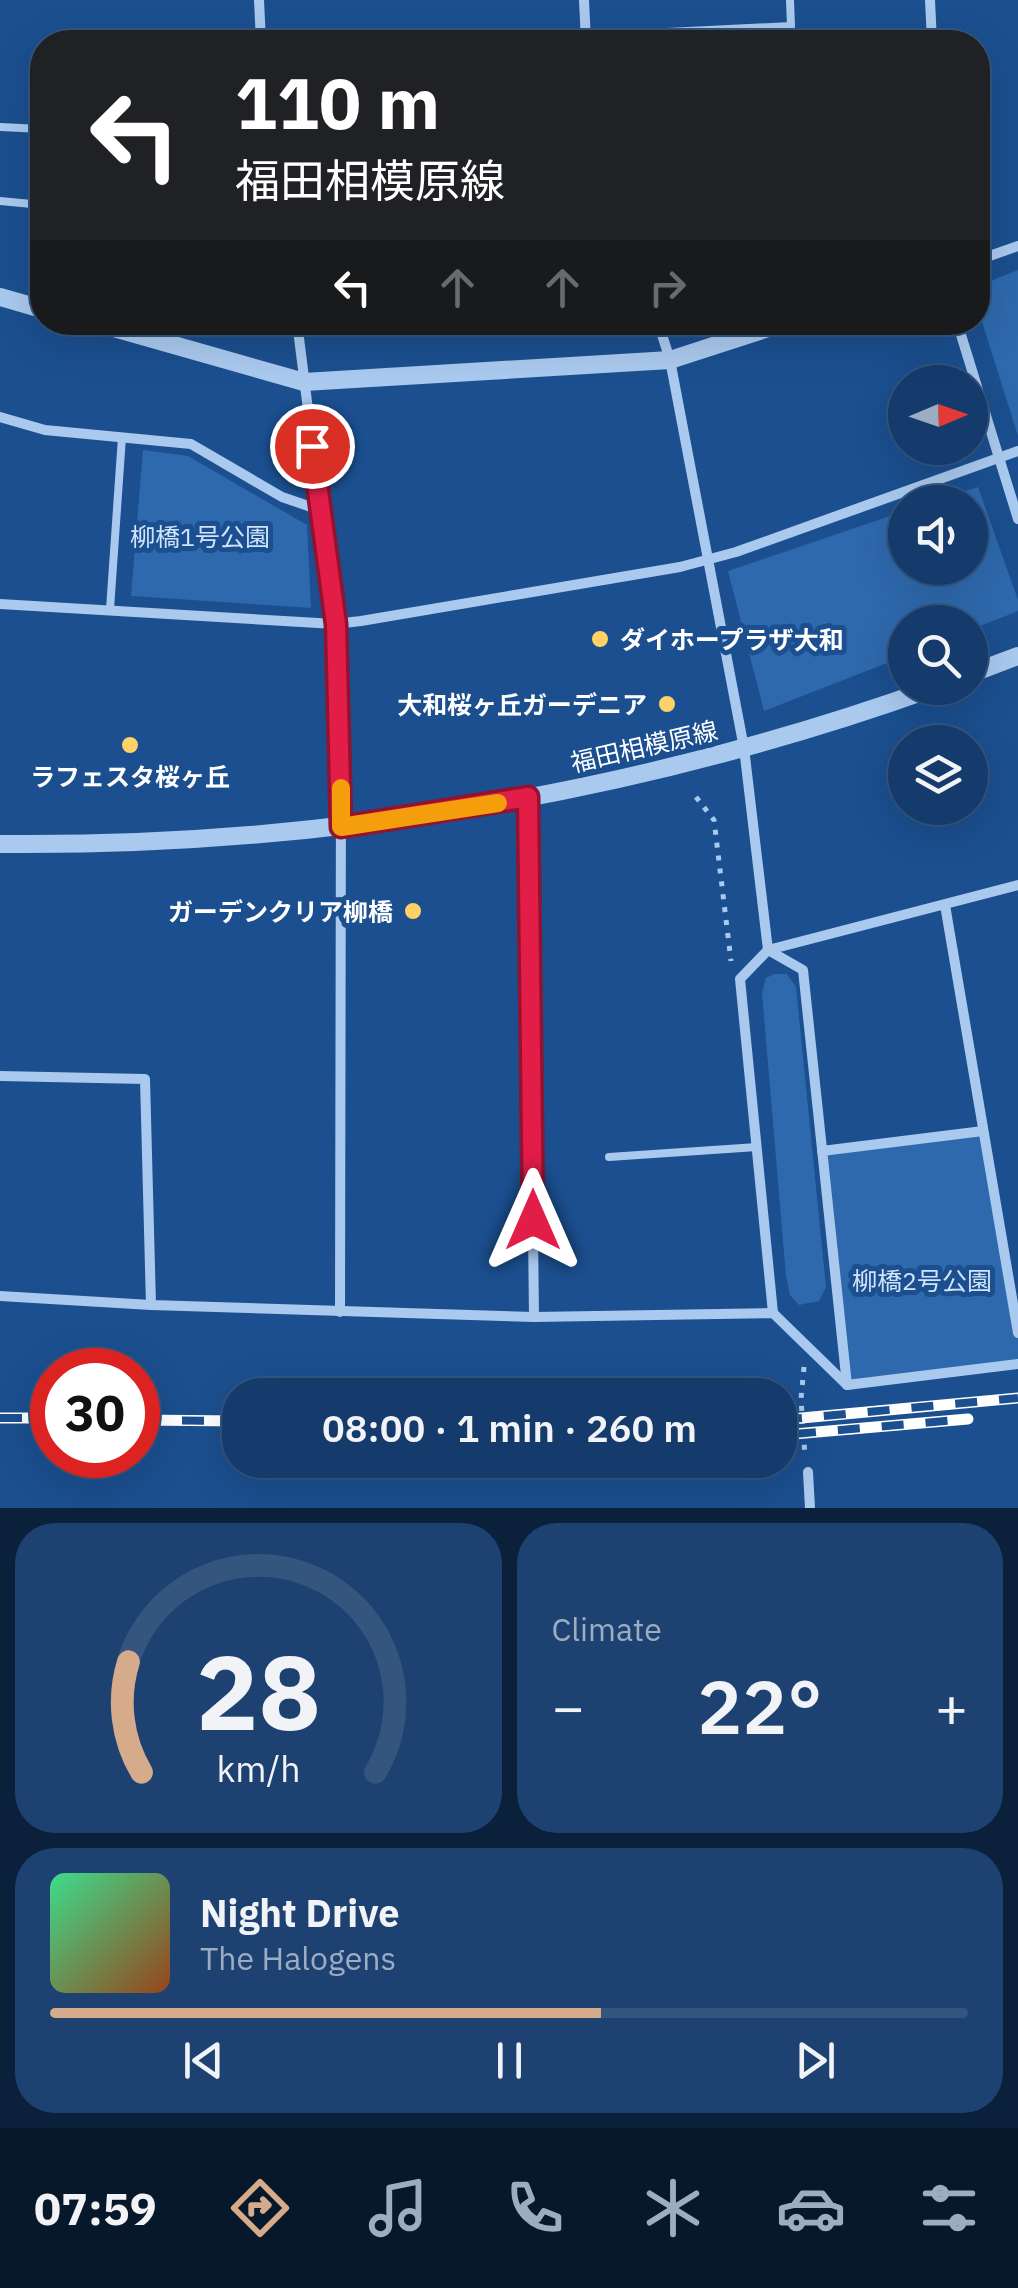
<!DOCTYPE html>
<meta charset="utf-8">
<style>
:root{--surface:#143b6b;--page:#1d4271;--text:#f1f3f6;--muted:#9dadc1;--line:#33557e;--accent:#d6ab8b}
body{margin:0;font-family:"IBM Plex Sans","Noto Sans JP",sans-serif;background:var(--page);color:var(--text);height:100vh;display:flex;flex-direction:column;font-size:38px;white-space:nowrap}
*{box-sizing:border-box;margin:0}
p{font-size:32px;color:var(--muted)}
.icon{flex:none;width:55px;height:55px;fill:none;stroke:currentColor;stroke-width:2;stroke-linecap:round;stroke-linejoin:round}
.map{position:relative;height:1508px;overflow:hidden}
.sheet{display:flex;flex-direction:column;gap:15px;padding:15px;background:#0b203b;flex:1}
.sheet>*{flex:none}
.hud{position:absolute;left:30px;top:30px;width:960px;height:305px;border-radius:40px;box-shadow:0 10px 40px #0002,0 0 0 2px var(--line);background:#202124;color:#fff;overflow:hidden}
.needle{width:65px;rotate:88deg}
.controls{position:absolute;left:888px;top:365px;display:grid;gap:20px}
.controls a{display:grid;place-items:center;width:100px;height:100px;border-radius:50%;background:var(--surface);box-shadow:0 10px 40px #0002,0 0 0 2px var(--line);font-size:50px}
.speed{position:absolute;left:30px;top:1348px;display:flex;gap:20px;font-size:50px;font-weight:700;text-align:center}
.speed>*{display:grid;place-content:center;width:130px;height:130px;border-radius:50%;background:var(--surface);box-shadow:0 10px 40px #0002,0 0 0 2px var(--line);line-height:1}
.speed .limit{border:15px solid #d22;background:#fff;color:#111}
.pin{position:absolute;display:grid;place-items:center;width:85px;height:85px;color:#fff;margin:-42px;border:5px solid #fff;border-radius:50%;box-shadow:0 2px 10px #0007}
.me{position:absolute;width:110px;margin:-55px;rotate:0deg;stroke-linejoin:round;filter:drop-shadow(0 0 8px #0008)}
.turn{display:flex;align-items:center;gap:35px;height:210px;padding:0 40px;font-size:45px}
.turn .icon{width:130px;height:130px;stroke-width:2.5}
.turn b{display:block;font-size:70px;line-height:85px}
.lanes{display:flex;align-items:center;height:95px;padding:0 40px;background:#0003;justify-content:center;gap:50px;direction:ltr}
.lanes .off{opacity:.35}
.big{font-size:75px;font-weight:600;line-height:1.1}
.sheet .card{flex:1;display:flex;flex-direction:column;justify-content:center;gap:15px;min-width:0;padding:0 35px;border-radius:40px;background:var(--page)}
.sheet .dial{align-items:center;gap:0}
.dial svg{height:260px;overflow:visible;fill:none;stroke:var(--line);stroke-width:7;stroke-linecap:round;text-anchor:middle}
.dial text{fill:var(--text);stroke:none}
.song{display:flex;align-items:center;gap:30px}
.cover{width:120px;height:120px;border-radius:15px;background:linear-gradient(135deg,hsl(150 70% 55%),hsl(20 70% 35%))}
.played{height:10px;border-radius:5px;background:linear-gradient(90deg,var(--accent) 60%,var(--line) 60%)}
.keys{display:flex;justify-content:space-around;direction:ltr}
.heat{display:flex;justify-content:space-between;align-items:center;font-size:55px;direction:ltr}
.sheet .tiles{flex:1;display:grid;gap:15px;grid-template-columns:1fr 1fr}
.card:last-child{grid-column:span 2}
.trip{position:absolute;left:222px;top:1378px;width:575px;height:100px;border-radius:40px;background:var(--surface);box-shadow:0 10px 40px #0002,0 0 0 2px var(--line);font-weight:600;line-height:100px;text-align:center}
.tab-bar{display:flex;height:160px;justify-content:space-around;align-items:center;background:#08182b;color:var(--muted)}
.tab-bar .icon{width:70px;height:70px}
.tab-bar .current{color:var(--accent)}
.tab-bar b{font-size:45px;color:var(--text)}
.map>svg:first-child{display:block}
.green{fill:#2e69ad}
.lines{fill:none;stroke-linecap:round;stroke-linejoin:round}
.path{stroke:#a9c9ee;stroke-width:5;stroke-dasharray:5 8;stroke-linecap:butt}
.service{stroke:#a9c9ee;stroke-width:8}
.minor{stroke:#a9c9ee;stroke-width:10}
.tertiary{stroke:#a9c9ee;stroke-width:18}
.rail-casing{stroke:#fff;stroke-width:11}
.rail{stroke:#1b4f8f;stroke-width:8;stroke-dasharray:22;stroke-linecap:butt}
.route-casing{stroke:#92132f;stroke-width:25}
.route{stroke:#e11d48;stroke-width:18}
.slow{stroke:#f59e0b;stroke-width:18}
.poi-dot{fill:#ffd166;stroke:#1b4f8f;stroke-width:4}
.labels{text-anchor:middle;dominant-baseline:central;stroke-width:10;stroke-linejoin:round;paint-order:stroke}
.park-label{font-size:25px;fill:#cfe3fa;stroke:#1b4f8f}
.poi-label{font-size:25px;font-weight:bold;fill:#fff;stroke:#1b4f8f;text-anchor:end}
.street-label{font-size:25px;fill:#fff;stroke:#1b4f8f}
</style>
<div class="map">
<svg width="1018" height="1508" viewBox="0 0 1018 1508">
<rect width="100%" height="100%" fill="#1b4f8f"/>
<!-- green -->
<g class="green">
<polygon points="1018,270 1018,436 978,309 978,286"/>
<polygon points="143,450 188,456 307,525 311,608 131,596"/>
<polygon points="978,487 1018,600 1018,611 970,630 970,622 905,622 905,656 764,711 728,571 905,511 905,568 970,568 970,502 932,502"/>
<polygon points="774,974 787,974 796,987 826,1287 819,1301 799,1305 790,1295 786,1276 762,993 766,978"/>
<polygon points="983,1131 1018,1333 1018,1364 847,1385 822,1151"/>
</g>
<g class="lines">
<!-- path -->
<g class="path">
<polyline points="696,797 714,820 731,961"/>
<polyline points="804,1367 801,1399 805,1456"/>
</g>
<!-- service -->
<g class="service">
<polyline points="462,42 791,26 790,0"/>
<polyline points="0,127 42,129"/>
<polyline points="0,201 42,205"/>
<polyline points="173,342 178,322"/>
<polyline points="110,609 122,437"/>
<polyline points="609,1157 757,1147"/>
</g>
<!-- minor -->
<g class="minor">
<polyline points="259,0 261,42"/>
<polyline points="584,0 586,42"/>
<polyline points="930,0 932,42"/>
<polyline points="978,260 1018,246"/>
<polyline points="297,322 335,624 341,776 340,1312"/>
<polyline points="658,322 670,360 744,748 768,950 1018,885"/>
<polyline points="957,322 1018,519"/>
<polyline points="0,417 45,430 191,444 282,497 320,510"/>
<polyline points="0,604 335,624 361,621 680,567 736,552 1018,451"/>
<polyline points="528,797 534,1317"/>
<polyline points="945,905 1018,1333"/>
<polyline points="0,1076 145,1079 151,1305"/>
<polyline points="822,1151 983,1131"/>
<polyline points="0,1296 151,1305 534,1317 773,1313 847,1385 1018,1364"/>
<polyline points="773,1313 740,979 768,950 803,970 847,1385"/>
<polyline points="808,1472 810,1508"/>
</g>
<!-- tertiary -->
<g class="tertiary">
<polyline points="0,297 42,309"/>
<polyline points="93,322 304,382 670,360 787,322"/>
<polyline points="970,674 1018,656"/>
<path d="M 0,844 C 318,847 634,795 933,688"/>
</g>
<defs>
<g id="rail">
<polyline points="0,1418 52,1418"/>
<polyline points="138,1420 240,1421"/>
<polyline points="780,1420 1018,1398"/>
<polyline points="794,1434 968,1419"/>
</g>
</defs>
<!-- rail casing -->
<use href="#rail" class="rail-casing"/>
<!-- rail -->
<use href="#rail" class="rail"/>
</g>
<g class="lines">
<defs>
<polyline id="route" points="312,446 336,624 341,827 528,797 533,1220"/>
</defs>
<!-- route casing -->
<use href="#route" class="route-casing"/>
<!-- route -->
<use href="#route" class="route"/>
<!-- slow -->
<polyline class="slow" points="341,788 341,827 498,803"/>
</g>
<!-- markers -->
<g class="poi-dot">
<circle cx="600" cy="639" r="10"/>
<circle cx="667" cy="704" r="10"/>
<circle cx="130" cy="745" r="10"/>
<circle cx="413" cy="911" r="10"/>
</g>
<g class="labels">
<!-- park labels -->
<g class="park-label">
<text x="200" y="536">柳橋1号公園</text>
<text x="922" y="1280">柳橋2号公園</text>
</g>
<!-- poi labels -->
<g class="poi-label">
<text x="620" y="639" text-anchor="start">ダイホープラザ大和</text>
<text x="647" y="704">大和桜ヶ丘ガーデニア</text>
<text x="130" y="776" text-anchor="middle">ラフェスタ桜ヶ丘</text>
<text x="393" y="911">ガーデンクリア柳橋</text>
</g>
<!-- street labels -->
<g class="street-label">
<text transform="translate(644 746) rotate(-13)">福田相模原線</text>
</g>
</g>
</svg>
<div class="controls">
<a><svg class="needle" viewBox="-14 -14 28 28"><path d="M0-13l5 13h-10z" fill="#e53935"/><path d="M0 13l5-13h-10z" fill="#9dadc1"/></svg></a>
<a><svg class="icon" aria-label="sound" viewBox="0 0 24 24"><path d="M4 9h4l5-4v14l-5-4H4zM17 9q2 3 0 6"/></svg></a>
<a><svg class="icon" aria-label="search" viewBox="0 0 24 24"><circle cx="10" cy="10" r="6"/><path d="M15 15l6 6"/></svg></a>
<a><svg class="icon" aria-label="layers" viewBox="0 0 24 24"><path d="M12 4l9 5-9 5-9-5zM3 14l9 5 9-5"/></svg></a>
</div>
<div class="speed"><div class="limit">30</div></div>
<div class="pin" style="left:312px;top:446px;background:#d93025"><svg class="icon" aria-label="arrive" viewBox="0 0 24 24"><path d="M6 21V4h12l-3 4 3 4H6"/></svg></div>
<svg class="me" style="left:533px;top:1220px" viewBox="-20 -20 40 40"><path d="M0-17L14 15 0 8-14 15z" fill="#e11d48" stroke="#fff" stroke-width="4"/></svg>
<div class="trip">08:00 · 1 min · 260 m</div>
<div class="hud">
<div class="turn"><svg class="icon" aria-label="left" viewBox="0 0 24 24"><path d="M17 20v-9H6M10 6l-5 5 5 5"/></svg><div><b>110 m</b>福田相模原線</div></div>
<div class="lanes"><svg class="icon" aria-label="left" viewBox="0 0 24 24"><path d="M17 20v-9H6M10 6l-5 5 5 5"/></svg><svg class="icon off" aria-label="ahead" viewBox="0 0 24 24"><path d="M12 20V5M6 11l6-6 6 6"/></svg><svg class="icon off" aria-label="ahead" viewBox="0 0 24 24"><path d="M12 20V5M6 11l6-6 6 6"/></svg><svg class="icon off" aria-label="right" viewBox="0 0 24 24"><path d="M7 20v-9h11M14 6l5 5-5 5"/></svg></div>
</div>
</div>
<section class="sheet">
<div class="tiles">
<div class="card dial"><svg viewBox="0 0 100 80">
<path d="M14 69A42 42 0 1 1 86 69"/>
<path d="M14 69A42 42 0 0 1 10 35" stroke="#d6ab8b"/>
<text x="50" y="56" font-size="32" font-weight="700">28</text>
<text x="50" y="72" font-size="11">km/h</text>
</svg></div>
<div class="card"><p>Climate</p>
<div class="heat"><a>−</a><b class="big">22°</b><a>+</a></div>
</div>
<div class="card">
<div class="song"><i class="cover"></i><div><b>Night Drive</b><p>The Halogens</p></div></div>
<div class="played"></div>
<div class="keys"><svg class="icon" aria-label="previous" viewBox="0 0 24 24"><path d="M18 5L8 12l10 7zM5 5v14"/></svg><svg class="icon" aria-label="pause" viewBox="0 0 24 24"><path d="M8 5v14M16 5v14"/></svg><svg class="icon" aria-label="next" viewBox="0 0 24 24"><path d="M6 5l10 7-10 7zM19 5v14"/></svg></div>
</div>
</div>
</section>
<nav class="tab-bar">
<b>07:59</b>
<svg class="icon current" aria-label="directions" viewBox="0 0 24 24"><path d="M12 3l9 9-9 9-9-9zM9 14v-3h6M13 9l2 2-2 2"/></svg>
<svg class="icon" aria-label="music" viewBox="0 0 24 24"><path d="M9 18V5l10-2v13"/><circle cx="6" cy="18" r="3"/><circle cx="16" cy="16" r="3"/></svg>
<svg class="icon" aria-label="phone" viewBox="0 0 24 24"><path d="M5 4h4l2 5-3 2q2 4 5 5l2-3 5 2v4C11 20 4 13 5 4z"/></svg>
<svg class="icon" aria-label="climate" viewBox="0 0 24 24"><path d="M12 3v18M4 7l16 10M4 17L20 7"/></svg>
<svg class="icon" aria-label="car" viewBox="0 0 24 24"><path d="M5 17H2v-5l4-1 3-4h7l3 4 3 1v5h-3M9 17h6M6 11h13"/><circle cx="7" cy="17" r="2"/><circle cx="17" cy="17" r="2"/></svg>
<svg class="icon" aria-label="filters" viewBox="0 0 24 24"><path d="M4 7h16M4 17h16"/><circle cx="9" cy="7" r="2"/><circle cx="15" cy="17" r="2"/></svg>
</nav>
